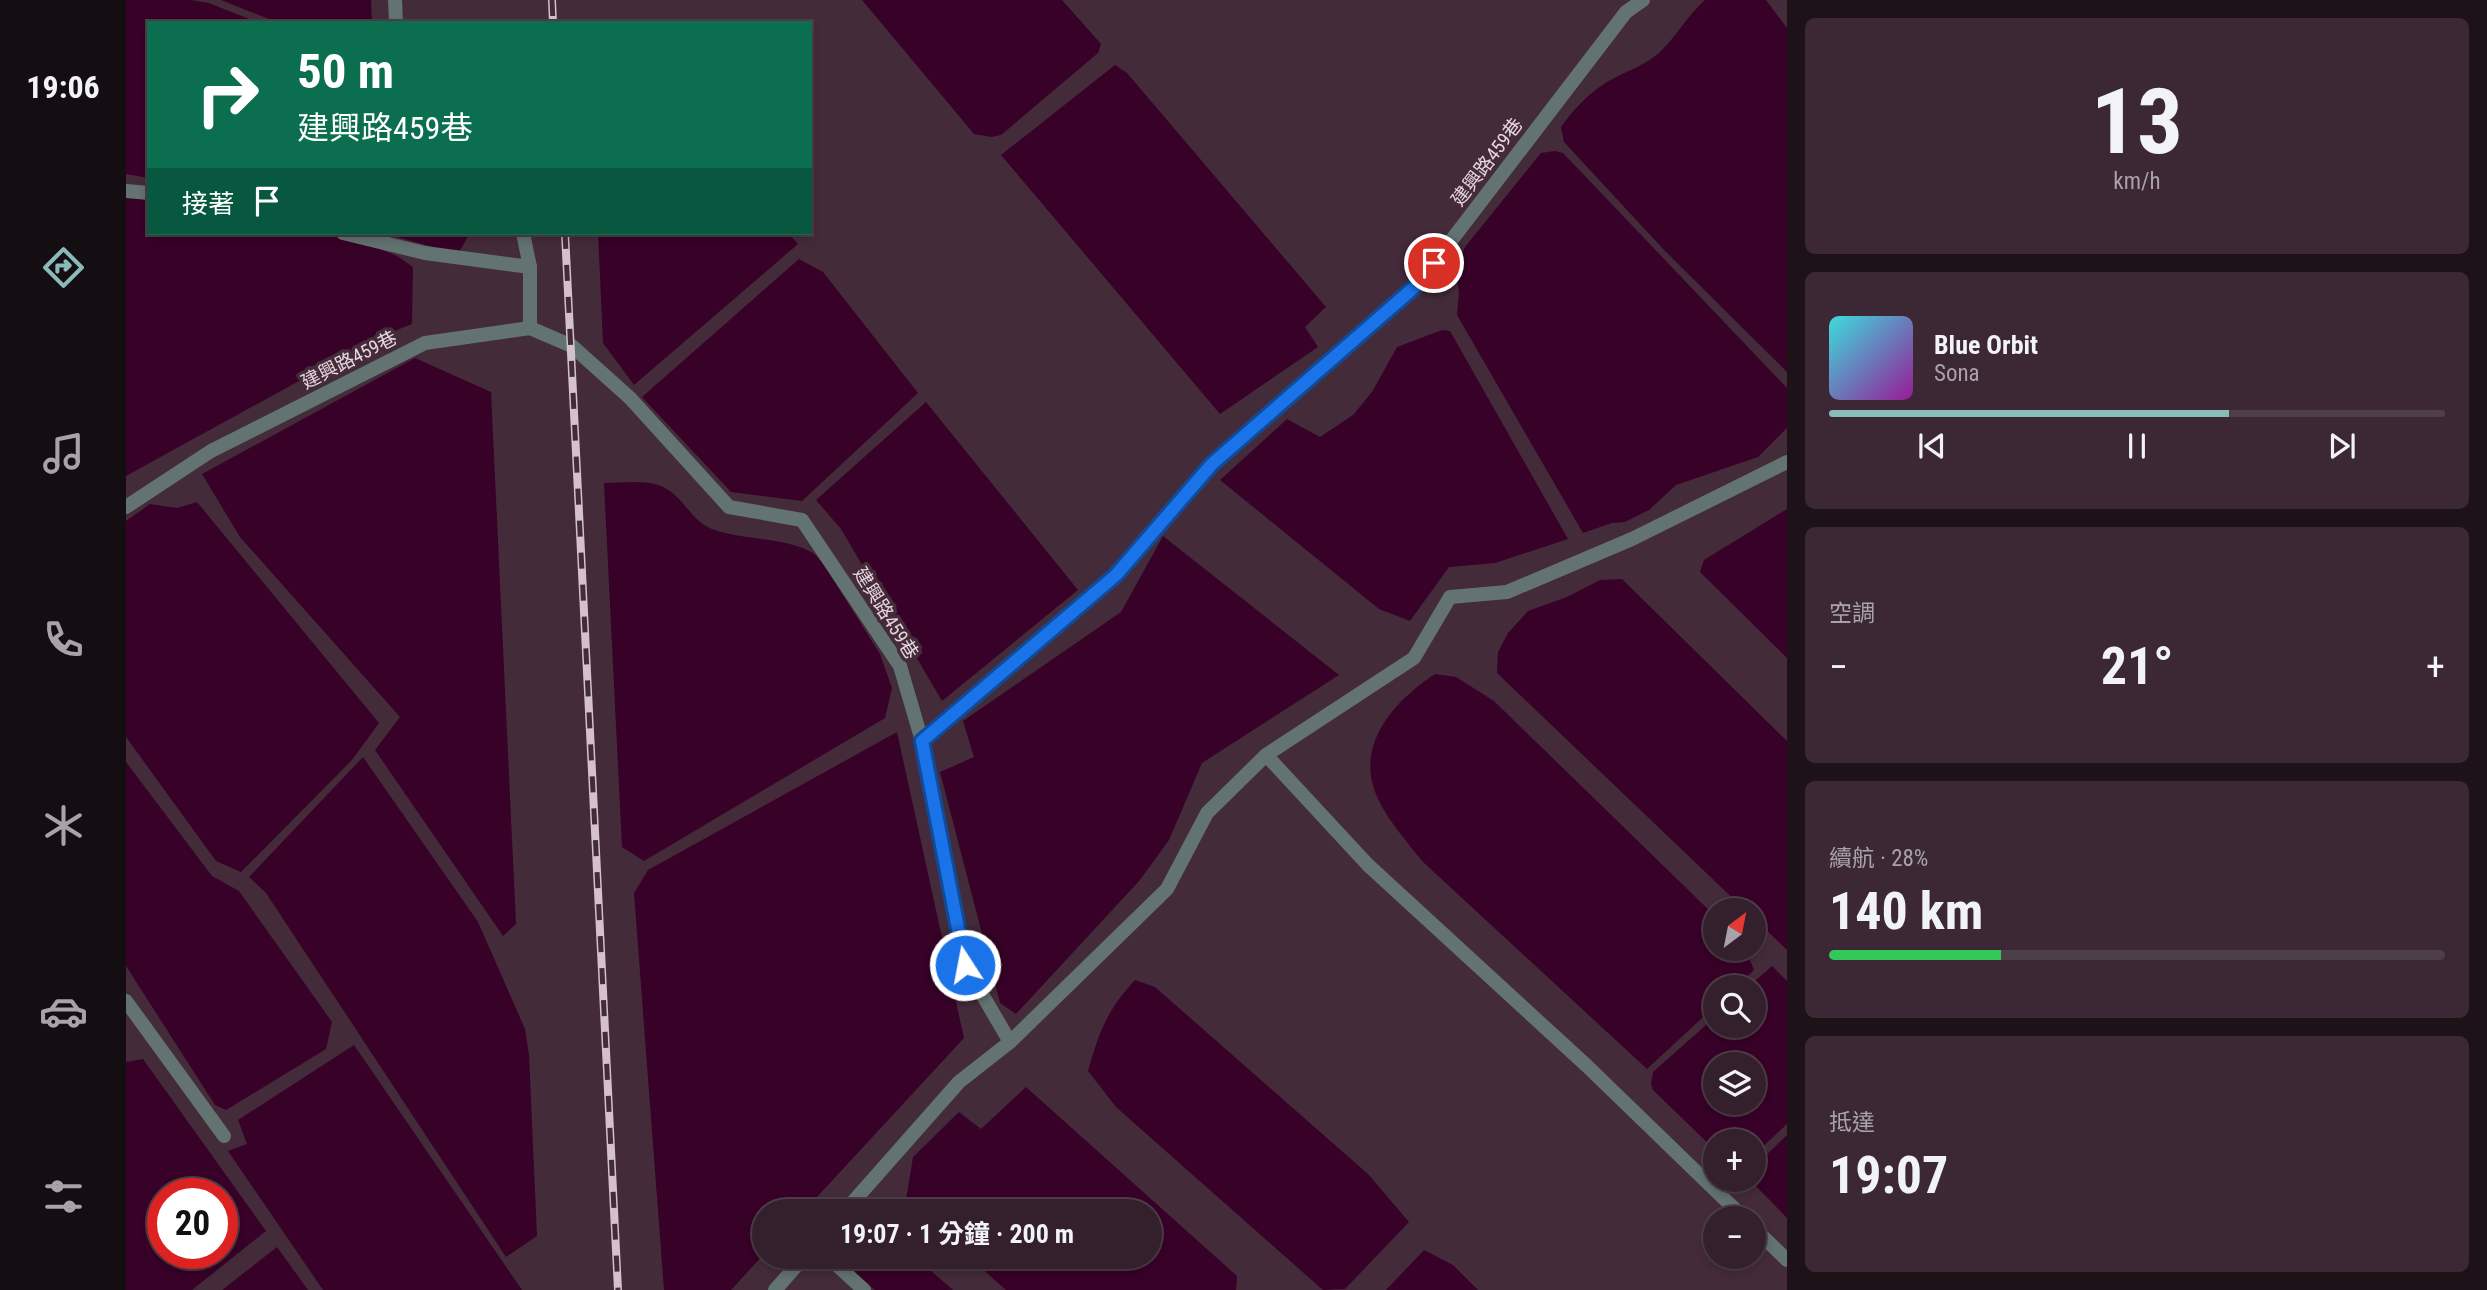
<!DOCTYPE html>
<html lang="zh-TW">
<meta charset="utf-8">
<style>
:root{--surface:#33202c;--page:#3b2834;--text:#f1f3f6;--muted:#a9a3a9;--line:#4e3e48;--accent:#8bbbb9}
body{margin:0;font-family:"Roboto Condensed","Noto Sans TC",sans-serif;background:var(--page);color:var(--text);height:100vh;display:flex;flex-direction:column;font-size:26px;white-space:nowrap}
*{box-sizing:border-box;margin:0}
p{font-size:23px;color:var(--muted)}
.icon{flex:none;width:38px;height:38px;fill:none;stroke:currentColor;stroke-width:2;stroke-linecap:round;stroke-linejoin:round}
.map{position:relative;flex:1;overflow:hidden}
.panel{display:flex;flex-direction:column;gap:18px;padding:18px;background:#1c1218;width:700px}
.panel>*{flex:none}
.top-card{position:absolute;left:21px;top:21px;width:665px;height:214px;border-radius:0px;box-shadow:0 4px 10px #0003,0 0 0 2px var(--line);background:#0b6e4f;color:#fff;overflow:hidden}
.needle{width:46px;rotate:32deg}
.buttons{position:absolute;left:1577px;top:898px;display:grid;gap:14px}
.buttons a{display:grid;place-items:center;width:63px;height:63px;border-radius:50%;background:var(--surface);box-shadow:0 4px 10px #0003,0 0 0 2px var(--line);font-size:35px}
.speed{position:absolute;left:21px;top:1178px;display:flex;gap:14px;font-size:35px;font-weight:700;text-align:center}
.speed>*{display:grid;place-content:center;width:91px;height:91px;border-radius:50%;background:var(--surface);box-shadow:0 4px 10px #0003,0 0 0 2px var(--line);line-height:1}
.speed .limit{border:10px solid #d22;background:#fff;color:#111}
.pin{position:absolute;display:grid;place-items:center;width:60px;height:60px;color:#fff;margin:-30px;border:4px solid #fff;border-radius:50%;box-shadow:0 2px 7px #0007}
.me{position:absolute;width:77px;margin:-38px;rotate:349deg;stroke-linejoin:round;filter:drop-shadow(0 0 5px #0008)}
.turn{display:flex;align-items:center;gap:24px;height:147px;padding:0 35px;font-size:32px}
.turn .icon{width:91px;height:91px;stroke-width:2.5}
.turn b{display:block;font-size:49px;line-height:60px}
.then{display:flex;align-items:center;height:66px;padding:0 35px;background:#0003;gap:14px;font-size:26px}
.big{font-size:52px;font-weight:700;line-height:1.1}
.panel .tile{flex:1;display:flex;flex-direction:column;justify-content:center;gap:10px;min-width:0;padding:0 24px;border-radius:10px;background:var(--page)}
.panel .dial{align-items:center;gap:0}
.dial b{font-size:91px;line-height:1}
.song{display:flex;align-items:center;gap:21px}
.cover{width:84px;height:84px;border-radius:10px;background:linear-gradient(135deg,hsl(180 70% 55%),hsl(300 70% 35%))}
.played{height:7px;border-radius:4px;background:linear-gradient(90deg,var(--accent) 65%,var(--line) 65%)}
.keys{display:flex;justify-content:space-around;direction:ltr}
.heat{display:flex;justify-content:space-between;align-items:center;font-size:38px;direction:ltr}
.charge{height:10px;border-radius:5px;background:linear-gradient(90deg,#34c759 28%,var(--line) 0)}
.trip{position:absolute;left:626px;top:1199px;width:410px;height:70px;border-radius:35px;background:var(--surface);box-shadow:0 4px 10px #0003,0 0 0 2px var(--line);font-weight:700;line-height:70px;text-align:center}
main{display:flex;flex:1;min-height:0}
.tabs{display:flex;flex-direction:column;width:126px;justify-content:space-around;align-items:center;background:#140d12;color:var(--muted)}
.tabs .icon{width:49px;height:49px}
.tabs .active{color:var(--accent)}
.tabs b{font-size:32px;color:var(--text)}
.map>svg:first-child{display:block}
.water{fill:#380128;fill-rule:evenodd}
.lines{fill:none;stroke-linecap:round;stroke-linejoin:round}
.lane{stroke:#637371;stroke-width:14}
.rail-casing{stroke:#d3c2cb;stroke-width:8}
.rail{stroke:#442b3a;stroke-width:5;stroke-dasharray:16;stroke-linecap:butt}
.route-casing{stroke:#114b97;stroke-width:18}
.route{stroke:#1a73e8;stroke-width:12}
.labels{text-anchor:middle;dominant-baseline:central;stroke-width:7;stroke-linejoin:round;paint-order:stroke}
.street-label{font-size:19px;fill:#e6d6de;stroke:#442b3a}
</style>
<main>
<nav class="tabs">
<b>19:06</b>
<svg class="icon active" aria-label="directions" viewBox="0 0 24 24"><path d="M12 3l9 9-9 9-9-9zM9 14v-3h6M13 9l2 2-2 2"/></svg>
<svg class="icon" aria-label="music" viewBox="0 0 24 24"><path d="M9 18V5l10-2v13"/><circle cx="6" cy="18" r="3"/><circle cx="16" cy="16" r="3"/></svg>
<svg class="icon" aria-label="phone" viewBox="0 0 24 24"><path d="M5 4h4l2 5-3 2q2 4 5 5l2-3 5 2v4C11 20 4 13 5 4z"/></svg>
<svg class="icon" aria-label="climate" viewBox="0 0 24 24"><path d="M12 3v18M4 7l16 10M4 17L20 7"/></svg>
<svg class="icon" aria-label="car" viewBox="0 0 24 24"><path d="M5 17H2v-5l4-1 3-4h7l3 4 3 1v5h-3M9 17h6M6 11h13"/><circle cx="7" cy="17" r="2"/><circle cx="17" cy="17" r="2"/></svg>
<svg class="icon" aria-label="filters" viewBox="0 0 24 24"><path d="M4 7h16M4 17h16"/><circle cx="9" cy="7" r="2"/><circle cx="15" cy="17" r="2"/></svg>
</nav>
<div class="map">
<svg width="1661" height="1290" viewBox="0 0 1661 1290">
<rect width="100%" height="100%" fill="#442b3a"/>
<!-- water -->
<g class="water">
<polygon points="0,0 65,0 83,3 133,23 23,23 23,178 0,174"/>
<polygon points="95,0 245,0 246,23 153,23"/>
<polygon points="736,0 936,0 975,44 972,53 875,135 866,137 848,134"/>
<path d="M 1579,0 L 1640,0 L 1661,28 L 1661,372 L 1538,250 L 1438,142 L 1435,127 C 1447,110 1463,93 1481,82 C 1498,72 1518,66 1533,53 C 1550,37 1561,16 1579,0 Z"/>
<polygon points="989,65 1001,73 1200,307 1179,327 1192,347 1094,414 875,155"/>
<polygon points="1429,151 1437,153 1661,388 1661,428 1632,457 1550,485 1523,510 1499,522 1486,523 1457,533 1331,315 1333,292 1330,268 1339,247 1415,153"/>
<polygon points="0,197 23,198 23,233 203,233 244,245 271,256 287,267 286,324 251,338 0,476"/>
<polygon points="257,233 344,233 332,254"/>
<polygon points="472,233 662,233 672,244 508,385 477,343"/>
<polygon points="673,259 697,272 792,393 676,501 605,492 516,397"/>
<polygon points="1316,330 1324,331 1442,539 1369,563 1323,567 1284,621 1253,609 1094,480 1161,419 1194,437 1227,415 1246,392 1271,347"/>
<polygon points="289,358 365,392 390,924 377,936 249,750 274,717 114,537 76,474"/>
<polygon points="800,402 952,590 816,701 715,529 690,500"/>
<path d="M 478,483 C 495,483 515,480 532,485 C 556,492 564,521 586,529 C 618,541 658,536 687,553 C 691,556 695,561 698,565 L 754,654 L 766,688 L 759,718 L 518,861 L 496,847 Z"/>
<polygon points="71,502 253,723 226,760 115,872 90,861 0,737 0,521 24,504 51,508"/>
<polygon points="1661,509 1661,658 1574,572 1578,560"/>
<polygon points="1037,536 1213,675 1076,763 1043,840 1014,880 890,1014 874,1003 814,772 848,757 837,721 995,612"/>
<polygon points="1496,579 1661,741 1661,950 1628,918 1628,910 1619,910 1371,673 1372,652 1382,633 1402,611 1441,597 1474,580"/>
<path d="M 1309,674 L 1330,677 L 1368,701 L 1589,916 L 1589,948 L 1619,949 L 1628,970 L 1610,987 L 1589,987 L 1589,1006 L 1521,1069 L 1296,861 C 1279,839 1257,815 1248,789 C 1232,740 1271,699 1309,674 Z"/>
<polygon points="771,732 838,1038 678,1211 639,1211 639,1253 605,1290 538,1290 508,893 522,870"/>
<polygon points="237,757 352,922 399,1029 403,1055 411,1236 380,1257 140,893 123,877"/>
<polygon points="0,762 86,876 113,891 206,1022 200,1049 100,1110 89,1105 0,966"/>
<path d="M 1646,966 L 1661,981 L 1661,1124 L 1628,1155 L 1628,1141 L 1589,1141 L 1589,1150 L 1527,1090 L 1525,1084 L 1527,1072 L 1589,1017 L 1589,1026 L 1628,1026 L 1628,987 L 1622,987 ZM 1589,1064 L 1628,1064 L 1628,1102 L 1589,1102 Z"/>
<path d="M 1009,980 L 1029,987 L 1242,1174 L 1283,1222 L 1219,1289 L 1197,1290 L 990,1107 L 962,1071 C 973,1032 981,1010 1009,980 Z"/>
<polygon points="228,1045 396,1290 197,1290 102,1151 121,1144 112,1120"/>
<path d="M 17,1059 L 140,1231 L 66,1290 L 0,1290 L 0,1062 ZM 37,1194 L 96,1194 L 96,1253 L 37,1253 Z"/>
<polygon points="900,1087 1111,1276 1110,1290 880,1290 843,1257 1024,1256 1024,1211 793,1211 780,1200 787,1157 833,1112 855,1129"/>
<polygon points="1661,1135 1661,1218 1624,1180 1628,1180 1629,1166"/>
<polygon points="151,1247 182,1290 96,1290"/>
<polygon points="1298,1250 1327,1265 1352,1290 1260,1290"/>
<polygon points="735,1257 789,1257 827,1290 749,1290 727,1271"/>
</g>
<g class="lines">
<!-- lane -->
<g class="lane">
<polyline points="269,0 270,23"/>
<polyline points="0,191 23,193"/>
<polyline points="217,233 299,253 404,267"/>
<polyline points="397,233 404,267 404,328"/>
<polyline points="0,507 85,451 299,343 404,328 446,346 504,398 603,507 676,520 774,666 796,741 990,575 1086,463 1292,284 1500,12 1517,0"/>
<polyline points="796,741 839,965 884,1042"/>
<polyline points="1140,755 1242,865 1461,1066 1618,1218"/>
<polyline points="0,1001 98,1136"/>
<polyline points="719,1211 833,1082 884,1042 1041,889 1081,813 1140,755 1288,658 1324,597 1381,592 1506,539 1661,462"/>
<polyline points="1628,1228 1661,1260"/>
<polyline points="701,1256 738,1290"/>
<polyline points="649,1290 679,1256"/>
</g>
<defs>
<g id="rail">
<polyline points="426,0 427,23"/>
<polyline points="439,233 492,1290"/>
</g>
</defs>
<!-- rail casing -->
<use href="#rail" class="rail-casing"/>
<!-- rail -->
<use href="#rail" class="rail"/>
</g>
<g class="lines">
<defs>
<polyline id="route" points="839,965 796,741 990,575 1086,464 1292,284 1308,263"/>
</defs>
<!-- route casing -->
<use href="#route" class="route-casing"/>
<!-- route -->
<use href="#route" class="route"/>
</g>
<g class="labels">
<!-- street labels -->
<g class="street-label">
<text transform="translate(1361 162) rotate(-53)">建興路459巷</text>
<text transform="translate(223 360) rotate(-27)">建興路459巷</text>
<text transform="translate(760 613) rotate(58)">建興路459巷</text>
</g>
</g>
</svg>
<div class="buttons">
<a><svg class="needle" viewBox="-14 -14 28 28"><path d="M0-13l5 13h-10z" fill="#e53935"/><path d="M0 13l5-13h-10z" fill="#a9a3a9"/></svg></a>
<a><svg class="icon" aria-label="search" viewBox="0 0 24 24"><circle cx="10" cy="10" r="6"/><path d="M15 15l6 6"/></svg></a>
<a><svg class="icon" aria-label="layers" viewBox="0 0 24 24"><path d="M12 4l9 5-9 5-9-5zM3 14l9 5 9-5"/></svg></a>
<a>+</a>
<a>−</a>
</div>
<div class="speed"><div class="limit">20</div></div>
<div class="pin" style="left:1308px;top:263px;background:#d93025"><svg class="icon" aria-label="arrive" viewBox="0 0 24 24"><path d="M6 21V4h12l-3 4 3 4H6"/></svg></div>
<svg class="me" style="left:839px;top:965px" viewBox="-20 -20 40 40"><circle r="17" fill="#1a73e8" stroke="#fff" stroke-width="3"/><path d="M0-11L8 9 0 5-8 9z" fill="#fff"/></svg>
<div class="trip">19:07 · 1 分鐘 · 200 m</div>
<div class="top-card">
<div class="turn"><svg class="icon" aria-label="right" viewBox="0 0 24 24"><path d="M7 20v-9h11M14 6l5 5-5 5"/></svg><div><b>50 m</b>建興路459巷</div></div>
<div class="then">接著<svg class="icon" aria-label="arrive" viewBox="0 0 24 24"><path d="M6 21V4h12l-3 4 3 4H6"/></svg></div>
</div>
</div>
<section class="panel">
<div class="tile dial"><b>13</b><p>km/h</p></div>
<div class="tile">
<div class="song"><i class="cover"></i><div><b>Blue Orbit</b><p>Sona</p></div></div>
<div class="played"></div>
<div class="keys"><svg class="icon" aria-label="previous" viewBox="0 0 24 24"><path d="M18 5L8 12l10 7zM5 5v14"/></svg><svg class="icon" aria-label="pause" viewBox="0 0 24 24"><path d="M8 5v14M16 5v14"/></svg><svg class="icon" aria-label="next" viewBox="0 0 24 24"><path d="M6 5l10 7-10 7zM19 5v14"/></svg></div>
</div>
<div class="tile"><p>空調</p>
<div class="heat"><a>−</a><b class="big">21°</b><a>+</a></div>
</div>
<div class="tile"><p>續航 · 28%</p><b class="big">140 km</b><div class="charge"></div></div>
<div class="tile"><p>抵達</p><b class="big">19:07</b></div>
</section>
</main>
